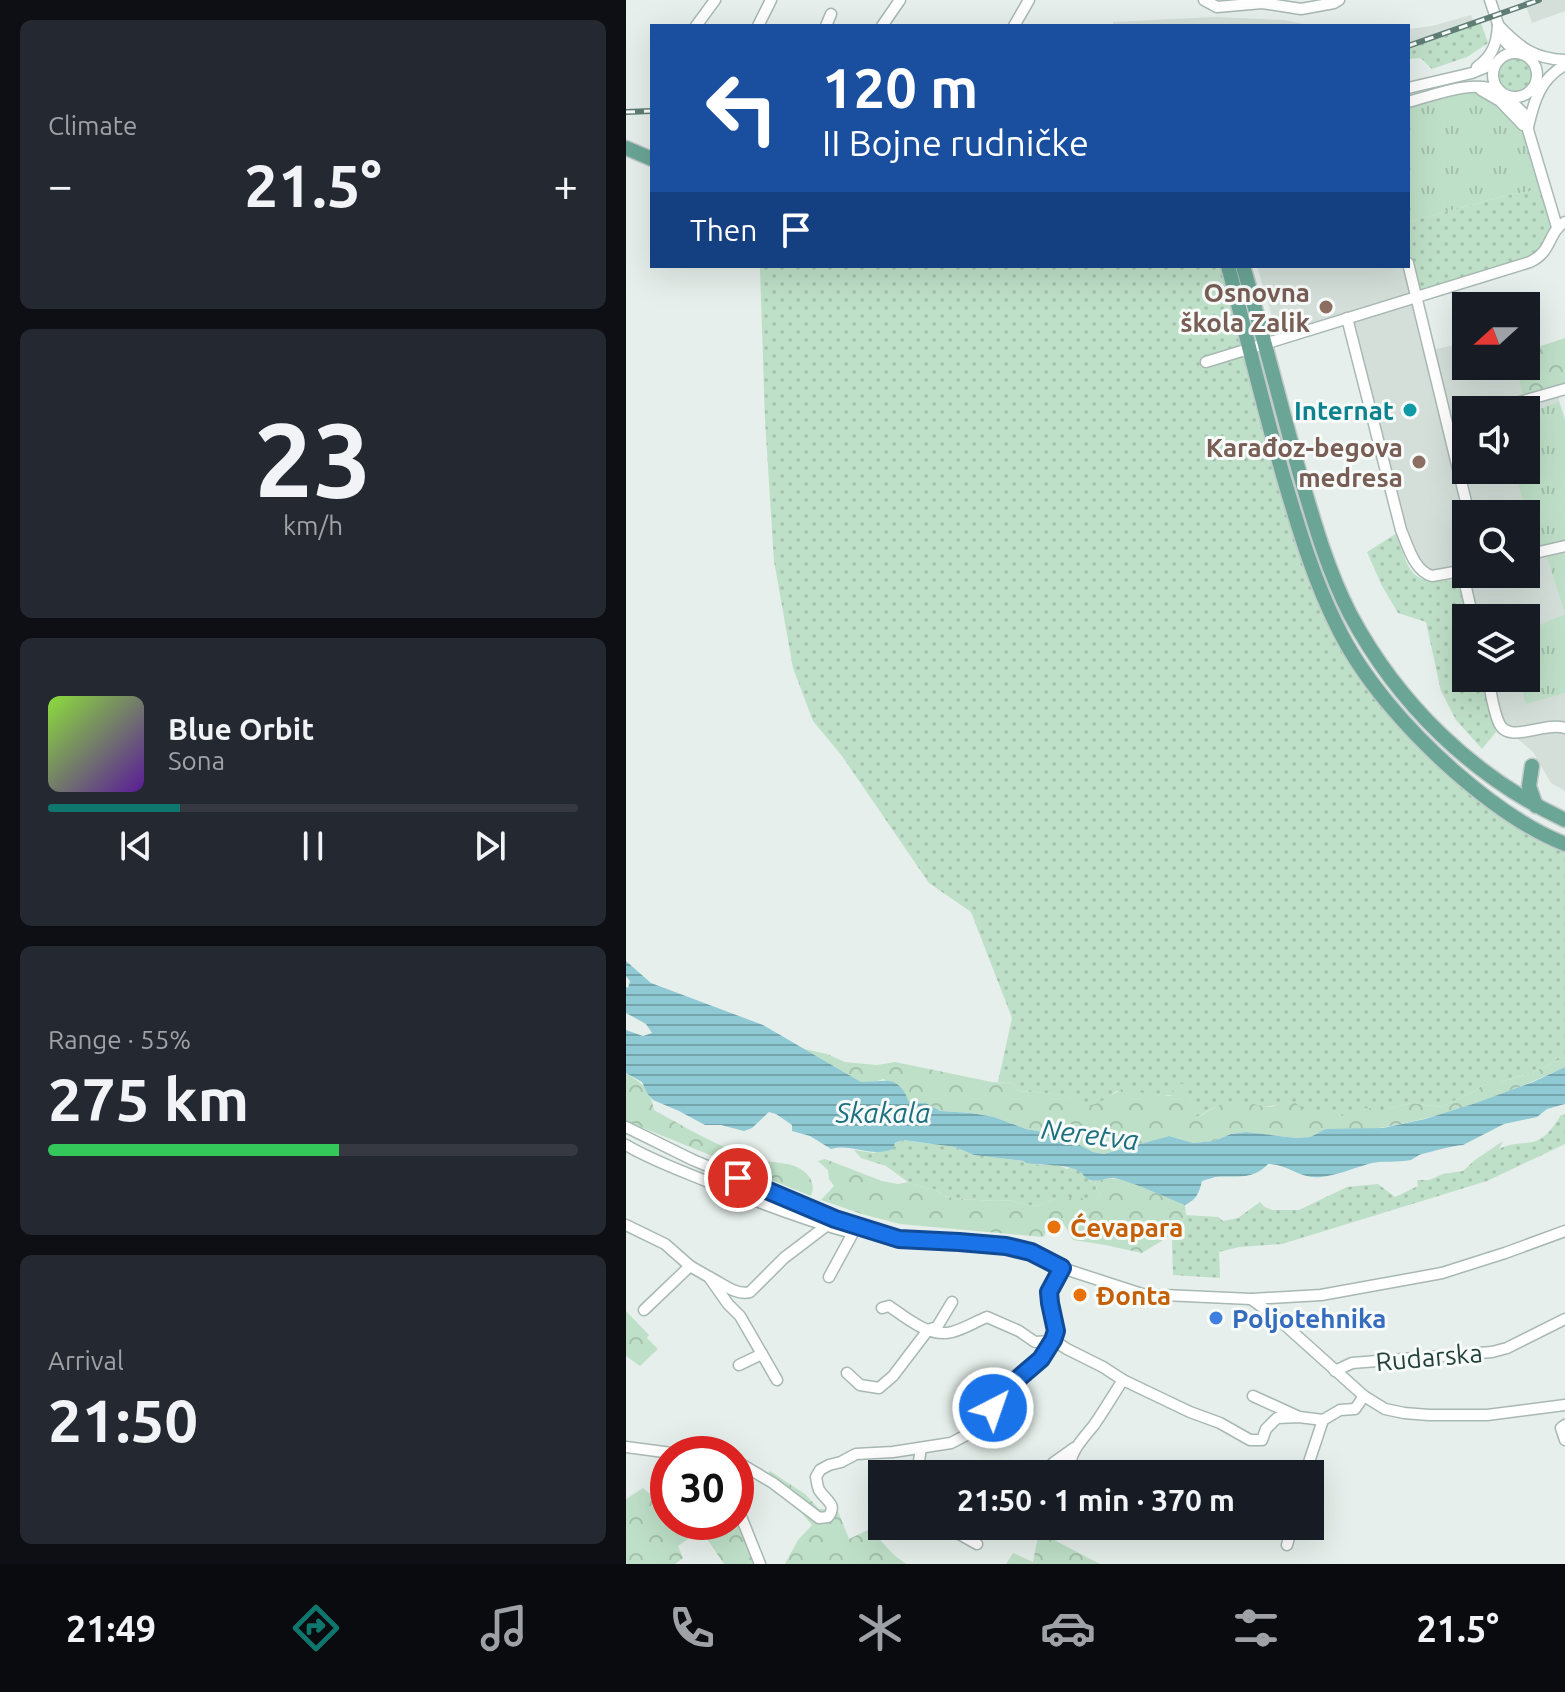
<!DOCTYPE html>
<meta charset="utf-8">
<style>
:root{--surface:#171b24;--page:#242831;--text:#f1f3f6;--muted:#9ea1a6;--line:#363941;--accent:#0f766e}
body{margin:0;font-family:Ubuntu,sans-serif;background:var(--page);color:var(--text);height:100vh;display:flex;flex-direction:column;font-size:30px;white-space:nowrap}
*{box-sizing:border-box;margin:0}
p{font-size:26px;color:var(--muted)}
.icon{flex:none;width:44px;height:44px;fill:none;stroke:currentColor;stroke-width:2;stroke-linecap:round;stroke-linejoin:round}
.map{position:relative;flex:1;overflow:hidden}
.drawer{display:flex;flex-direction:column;gap:20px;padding:20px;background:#0d0f14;width:626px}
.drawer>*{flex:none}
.guide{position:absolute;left:24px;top:24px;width:760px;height:244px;border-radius:0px;box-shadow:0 8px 32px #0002;background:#1a4fa0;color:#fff;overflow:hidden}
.needle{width:52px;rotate:249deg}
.controls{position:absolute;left:826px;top:292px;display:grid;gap:16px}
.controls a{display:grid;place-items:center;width:88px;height:88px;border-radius:0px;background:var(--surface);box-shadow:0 8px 32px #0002;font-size:40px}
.speed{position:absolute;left:24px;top:1436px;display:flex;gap:16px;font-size:40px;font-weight:700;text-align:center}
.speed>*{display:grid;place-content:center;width:104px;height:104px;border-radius:50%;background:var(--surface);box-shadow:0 8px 32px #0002;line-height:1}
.speed .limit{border:12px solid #d22;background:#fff;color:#111}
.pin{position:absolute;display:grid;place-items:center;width:68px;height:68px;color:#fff;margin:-34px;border:4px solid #fff;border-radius:50%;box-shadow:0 2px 8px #0007}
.me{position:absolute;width:88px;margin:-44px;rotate:41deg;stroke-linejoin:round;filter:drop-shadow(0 0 6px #0008)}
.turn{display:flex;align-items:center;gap:28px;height:168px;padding:0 40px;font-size:36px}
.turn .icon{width:104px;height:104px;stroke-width:2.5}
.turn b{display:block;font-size:56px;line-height:68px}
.then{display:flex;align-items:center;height:76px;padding:0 40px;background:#0003;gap:16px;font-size:30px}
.big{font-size:60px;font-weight:700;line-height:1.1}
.drawer .card{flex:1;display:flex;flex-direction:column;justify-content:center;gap:12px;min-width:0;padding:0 28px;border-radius:12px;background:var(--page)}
.drawer .dial{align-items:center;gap:0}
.dial b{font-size:104px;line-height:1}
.song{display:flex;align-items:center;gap:24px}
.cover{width:96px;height:96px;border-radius:12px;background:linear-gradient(135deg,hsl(90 70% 55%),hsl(270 70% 35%))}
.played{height:8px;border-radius:4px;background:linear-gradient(90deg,var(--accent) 25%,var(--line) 25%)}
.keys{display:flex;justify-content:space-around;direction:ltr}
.heat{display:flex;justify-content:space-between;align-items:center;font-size:44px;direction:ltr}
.charge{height:12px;border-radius:6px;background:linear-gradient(90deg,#34c759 55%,var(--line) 0)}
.trip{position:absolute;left:242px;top:1460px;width:456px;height:80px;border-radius:0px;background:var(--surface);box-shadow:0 8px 32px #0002;font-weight:700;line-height:80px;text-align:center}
.tabs{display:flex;height:128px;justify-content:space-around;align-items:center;background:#090b0e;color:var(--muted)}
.tabs .icon{width:56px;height:56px}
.tabs .current{color:var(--accent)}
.tabs b{font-size:36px;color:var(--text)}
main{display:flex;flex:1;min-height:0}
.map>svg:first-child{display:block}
.built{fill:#d4dfda;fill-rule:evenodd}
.grass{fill:url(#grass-dots)}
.forest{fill:url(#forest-crowns)}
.park{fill:url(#park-tufts)}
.water{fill:url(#water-rules)}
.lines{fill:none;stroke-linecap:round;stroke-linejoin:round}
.minor-casing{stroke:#a8b8b2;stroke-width:13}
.major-casing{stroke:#c2cac8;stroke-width:17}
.minor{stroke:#fff;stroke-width:10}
.major{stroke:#6aa596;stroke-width:14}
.rail-casing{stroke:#5f7d75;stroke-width:6}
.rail{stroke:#f7fbf9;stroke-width:3;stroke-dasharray:9;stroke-linecap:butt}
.route-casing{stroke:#114b97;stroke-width:20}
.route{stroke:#1a73e8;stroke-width:14}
.education-dot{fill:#8d6e63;stroke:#f7fbf9;stroke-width:3}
.culture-dot{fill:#0f9aa8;stroke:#f7fbf9;stroke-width:3}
.food-dot{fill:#e8710a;stroke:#f7fbf9;stroke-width:3}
.shop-dot{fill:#3f7fe0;stroke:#f7fbf9;stroke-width:3}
.labels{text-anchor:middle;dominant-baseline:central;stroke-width:6;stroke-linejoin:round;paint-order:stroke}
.education-label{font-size:26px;font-weight:bold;fill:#785e54;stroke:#f7fbf9;text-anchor:end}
.culture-label{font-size:26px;font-weight:bold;fill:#0d838f;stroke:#f7fbf9;text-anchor:end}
.food-label{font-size:26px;font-weight:bold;fill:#c56008;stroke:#f7fbf9;text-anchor:start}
.shop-label{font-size:26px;font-weight:bold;fill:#366cbe;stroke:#f7fbf9;text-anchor:start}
.street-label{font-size:26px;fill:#24423a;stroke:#f7fbf9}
.water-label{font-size:28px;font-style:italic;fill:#1c6f80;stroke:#f7fbf9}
</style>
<main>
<section class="drawer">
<div class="card"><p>Climate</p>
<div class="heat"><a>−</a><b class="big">21.5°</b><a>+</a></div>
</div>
<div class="card dial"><b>23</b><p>km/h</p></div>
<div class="card">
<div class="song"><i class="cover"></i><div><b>Blue Orbit</b><p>Sona</p></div></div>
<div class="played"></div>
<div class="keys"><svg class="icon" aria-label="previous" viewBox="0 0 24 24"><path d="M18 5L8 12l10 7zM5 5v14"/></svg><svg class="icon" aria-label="pause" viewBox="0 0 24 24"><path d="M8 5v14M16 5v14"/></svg><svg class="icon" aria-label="next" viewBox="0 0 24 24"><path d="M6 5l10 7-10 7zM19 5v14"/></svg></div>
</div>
<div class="card"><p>Range · 55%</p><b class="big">275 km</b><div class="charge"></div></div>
<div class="card"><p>Arrival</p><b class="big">21:50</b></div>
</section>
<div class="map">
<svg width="939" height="1564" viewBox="0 0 939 1564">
<defs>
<pattern id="grass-dots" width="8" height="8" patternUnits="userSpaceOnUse" patternTransform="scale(2)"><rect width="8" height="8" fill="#bfe0c8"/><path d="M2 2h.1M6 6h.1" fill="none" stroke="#a4c1ad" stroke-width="1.8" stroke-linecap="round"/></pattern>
<pattern id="forest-crowns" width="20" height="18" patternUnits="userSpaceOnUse" patternTransform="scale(2)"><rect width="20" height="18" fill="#bfe0c8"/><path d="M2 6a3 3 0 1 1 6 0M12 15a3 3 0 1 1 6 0" fill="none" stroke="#a4c1ad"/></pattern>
<pattern id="park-tufts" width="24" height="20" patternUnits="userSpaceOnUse" patternTransform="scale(2)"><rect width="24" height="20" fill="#bfe0c8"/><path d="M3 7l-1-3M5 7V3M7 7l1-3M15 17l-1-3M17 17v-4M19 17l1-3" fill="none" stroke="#a4c1ad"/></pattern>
<pattern id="water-rules" width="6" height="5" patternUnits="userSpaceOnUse" patternTransform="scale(2)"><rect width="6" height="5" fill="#8ec9d4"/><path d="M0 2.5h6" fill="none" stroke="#74a5ad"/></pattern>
</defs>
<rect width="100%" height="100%" fill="#e6efeb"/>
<!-- built -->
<g class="built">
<polygon points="898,0 939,0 939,11 906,23"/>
<polygon points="845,15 849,25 782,47 782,29 806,26"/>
<polygon points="588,17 658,20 687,26 487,26 487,22"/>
<path d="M 631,266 L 782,266 L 803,351 L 840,342 L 840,366 L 890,366 L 899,400 L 931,392 L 939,420 L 939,791 L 925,783 L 907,752 L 873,723 L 862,678 L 900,678 L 900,618 L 847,618 L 836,571 L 806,576 L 786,556 L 721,318 L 653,340 ZM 840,410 L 900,410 L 900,470 L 840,470 ZM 840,514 L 900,514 L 900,574 L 840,574 Z"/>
</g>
<!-- grass -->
<g class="grass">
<polygon points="855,23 862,43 841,57 806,69 795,58 782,59 782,47"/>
<circle cx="889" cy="75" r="21"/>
<polygon points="919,189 931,227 915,257 790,297 782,263 782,222 886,194"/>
<path d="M 133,266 L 602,266 L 674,532 L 728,656 L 818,762 L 939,844 L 939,1057 L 906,1073 L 874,1082 L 861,1082 L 849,1091 L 815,1107 L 785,1103 L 762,1109 L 716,1116 L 707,1111 L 681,1111 L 654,1103 C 638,1111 616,1104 597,1105 C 587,1106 578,1115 568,1118 L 563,1095 C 539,1097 515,1092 490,1091 L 480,1101 L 466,1106 C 443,1094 417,1092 391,1091 L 387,1083 L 372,1082 L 386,1018 L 345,912 L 303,883 L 216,756 L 187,721 L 167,668 L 148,561 L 139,420 L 134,269 Z"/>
<path d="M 771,533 C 783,573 784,585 829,580 L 839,599 L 844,618 L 840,618 L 840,678 L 857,678 L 870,732 L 856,749 L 830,720 L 815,691 L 800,622 L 772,613 L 756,586 L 741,552 Z"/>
<path d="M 939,1114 L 939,1144 L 861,1181 L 656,1244 L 613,1247 L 593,1252 L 594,1278 L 547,1275 L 546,1239 L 560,1215 L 592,1217 L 597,1221 L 612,1218 L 634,1202 L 639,1207 L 646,1210 L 673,1210 L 721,1187 L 752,1184 L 769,1197 L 792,1186 L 791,1180 L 803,1180 L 817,1174 L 837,1171 L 849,1160 L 877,1141 L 873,1149 C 883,1144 889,1144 899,1143 C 917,1143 926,1129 935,1115 Z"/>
<polygon points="277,1140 329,1147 348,1155 398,1161 414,1165 432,1165 441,1169 447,1167 455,1171 464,1181 469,1181 471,1190 475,1195 470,1199 429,1199 411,1206 397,1204 383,1200 372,1201 332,1199 319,1196 308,1189 299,1188 282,1182 260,1166 235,1158 228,1150 248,1153"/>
</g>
<!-- forest -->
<g class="forest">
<polygon points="939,338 939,389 898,401 890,366 900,366 900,351"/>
<path d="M 178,1049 L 201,1054 L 219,1062 L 251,1065 L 269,1062 L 366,1082 L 387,1083 L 391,1091 C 417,1092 443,1094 466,1105 C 480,1101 489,1091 503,1086 L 512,1092 L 545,1096 L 550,1086 L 557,1083 L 563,1095 L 569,1118 C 583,1113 595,1100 611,1101 C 631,1101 645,1117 659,1096 L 681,1111 L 707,1111 L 716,1116 L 730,1113 L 736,1108 L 762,1109 L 785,1103 L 815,1107 L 849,1091 L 861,1082 L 874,1082 L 906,1073 L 939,1057 L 939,1067 C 881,1094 821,1116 759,1127 C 738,1131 713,1131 691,1133 L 684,1137 L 670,1138 L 620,1132 L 605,1134 L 588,1141 L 567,1143 L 543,1136 L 478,1154 L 467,1152 L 433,1135 L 400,1129 L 368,1117 L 345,1113 L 313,1111 L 300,1103 L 283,1102 L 258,1079 L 247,1082 L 235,1082 Z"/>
<path d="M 0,1073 C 17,1084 24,1089 28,1110 C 55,1125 82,1141 111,1152 C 120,1155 130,1159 140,1161 C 152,1163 167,1163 176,1170 C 186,1177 189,1185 185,1196 L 0,1121 Z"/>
<path d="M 199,1159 L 256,1181 L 272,1184 L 282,1182 L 299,1188 L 308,1189 L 319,1196 L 332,1199 L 372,1201 L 383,1200 L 397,1204 L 411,1206 L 429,1199 L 445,1197 L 470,1199 L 475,1195 L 471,1190 L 469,1181 C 492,1171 537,1195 559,1205 L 560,1215 L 546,1239 L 542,1237 L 516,1253 L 479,1245 L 447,1240 L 436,1221 L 431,1220 L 422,1224 L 418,1237 L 274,1224 L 236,1214 L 195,1200 L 208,1186 L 203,1179 L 202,1170 L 192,1161 Z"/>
<polygon points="0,1311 23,1335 21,1338 32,1349 14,1366 0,1356"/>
<polygon points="144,1471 179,1494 193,1509 203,1509 208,1501 223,1539 244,1529 268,1555 280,1564 159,1564 172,1540 186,1525 142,1474"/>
<polygon points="17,1488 42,1509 42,1522 110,1522 110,1497 136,1564 98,1564 75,1530 52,1546 57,1558 49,1564 0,1564 0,1499"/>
<polygon points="414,1526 436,1526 430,1541 474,1564 380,1564 387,1553 407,1562"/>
</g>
<!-- park -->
<g class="park">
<polygon points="843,87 859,91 901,129 919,189 886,194 782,222 782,102"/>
<polygon points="933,402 939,420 939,541 911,547 888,470 900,470 900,414"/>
<polygon points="939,553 939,693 900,704 893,678 900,678 900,631 939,614 921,557"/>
</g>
<!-- water -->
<path class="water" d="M 0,961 L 25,983 L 137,1025 L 235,1082 C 259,1082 272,1073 283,1102 L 300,1103 L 314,1111 L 345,1113 L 368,1117 L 400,1129 L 434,1135 L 467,1152 L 478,1154 L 543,1136 L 567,1143 L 588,1141 L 605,1134 L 620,1132 L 670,1138 L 684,1137 L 700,1129 L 757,1128 L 799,1119 L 850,1103 L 907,1082 L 939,1067 L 939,1104 L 921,1109 L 911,1117 L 878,1124 L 837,1145 C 824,1146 809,1151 796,1154 C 792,1155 789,1158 785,1160 C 771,1163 756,1160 742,1164 C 729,1168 708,1176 695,1177 C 675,1180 660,1163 642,1164 C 626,1181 610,1175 589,1177 C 585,1178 580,1180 576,1181 C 573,1193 571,1199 559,1205 C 536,1196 513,1184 488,1178 C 479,1177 471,1183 464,1180 C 458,1178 456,1171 449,1169 C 434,1164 416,1165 400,1163 L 398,1161 L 348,1155 L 329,1147 L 277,1140 L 269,1143 L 267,1149 C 243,1158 227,1143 205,1149 L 184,1136 L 166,1131 L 166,1125 L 150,1114 L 143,1112 L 126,1128 L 118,1131 L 95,1125 L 79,1125 L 53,1111 L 27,1100 L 21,1093 L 16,1082 L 0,1073 L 0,1030 L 17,1036 L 26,1033 L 20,1024 L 0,1013 L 0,987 L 2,988 L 4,981 L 0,976 Z"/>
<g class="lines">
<defs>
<g id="minor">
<polyline points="578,0 591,7 636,3 675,9 708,3 713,0"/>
<polyline points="864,0 877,39 890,53"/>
<path d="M 872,25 C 893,47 908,59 939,60"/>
<polyline points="70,26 89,0"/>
<polyline points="132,26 145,0"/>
<polyline points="200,26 205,14"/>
<polyline points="256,26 274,0"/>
<polyline points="388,26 403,0"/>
<circle cx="889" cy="75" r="22"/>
<path d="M 851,67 C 867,56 871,43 872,25"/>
<polyline points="782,88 846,73 870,63"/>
<polyline points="855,90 874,101 897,125"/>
<polyline points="879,95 897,113 931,227"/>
<path d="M 782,102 C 809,95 847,79 873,91"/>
<path d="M 902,127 C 908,101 914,79 939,65"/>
<polyline points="782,263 843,514"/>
<path d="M 721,318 L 775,530 C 782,546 788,571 806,576 L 840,570"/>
<path d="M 580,362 L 904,262 C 927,251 921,233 939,222"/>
<polyline points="866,410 939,389"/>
<polyline points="900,555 939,546"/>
<polyline points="839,566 836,571 847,618"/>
<path d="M 862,678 C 865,692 867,710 873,723 C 882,745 919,721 939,728"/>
<polyline points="0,1127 67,1160 209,1219 273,1239 333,1242 380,1246 405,1252 436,1268 516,1294 625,1299 650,1317 738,1396 759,1409 778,1413 803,1415 861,1415 939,1405"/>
<path d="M 0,1145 C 27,1161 56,1171 85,1183 C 131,1202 178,1220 226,1233"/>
<polyline points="0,1225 39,1244 64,1266 83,1277 102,1304 114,1316 151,1380"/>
<path d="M 83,1277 C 96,1283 110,1296 124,1292 L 158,1258 L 204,1223"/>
<polyline points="203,1277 228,1231"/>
<polyline points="626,1299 695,1295 816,1273 879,1253 939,1231"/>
<path d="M 256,1308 L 263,1306 C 280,1318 304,1338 326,1332 C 338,1329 349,1322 361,1317 L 393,1331 L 409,1342 L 426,1341"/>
<polyline points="18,1310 64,1266"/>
<polyline points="427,1340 441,1349 477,1367 497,1380 564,1412 594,1423 624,1440 636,1440 640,1429 651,1418 673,1417 697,1420 714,1410 729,1409 738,1396"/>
<polyline points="113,1365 136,1354"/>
<polyline points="709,1371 726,1363 866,1352 881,1348 939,1319"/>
<polyline points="221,1373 234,1385 253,1388 267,1376 302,1330 311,1327 326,1302"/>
<polyline points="627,1396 671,1416"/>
<polyline points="939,1425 935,1428 939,1440"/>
<polyline points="0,1447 53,1454"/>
<polyline points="84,1454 78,1446 96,1451 100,1454"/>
<path d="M 110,1461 L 147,1483 L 193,1518 L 202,1517 C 212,1504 200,1501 193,1490 C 191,1485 191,1482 190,1477 L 194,1470 L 203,1465 L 215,1462 L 230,1454 L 267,1452 L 325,1443 L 350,1430 L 356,1420 L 394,1377 L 415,1359 L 427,1340 L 430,1331 L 424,1303 L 423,1292 L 436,1268"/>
<polyline points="427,1463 448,1448"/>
<polyline points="291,1474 295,1448"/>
<path d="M 447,1474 L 444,1471 C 442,1453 457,1439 468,1425 C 478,1411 487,1395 497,1380"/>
<polyline points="679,1474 697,1420"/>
<polyline points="110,1504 134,1564"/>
<polyline points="319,1526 351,1544"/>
<polyline points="661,1545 666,1526"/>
</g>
<g id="major">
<polyline points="0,148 26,159"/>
<path d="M 602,266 C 622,340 639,415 661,489 C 675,536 689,582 711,626 C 737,680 784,732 828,771 C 861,800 898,828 939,844"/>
<path d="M 617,266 C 637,334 654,403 673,471 C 687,519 701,569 724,614 C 772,704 847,777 939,820"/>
<polyline points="906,766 903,786 910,806"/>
</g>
</defs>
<!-- minor casing -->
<use href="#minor" class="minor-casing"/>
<!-- major casing -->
<use href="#major" class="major-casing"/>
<!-- minor -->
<use href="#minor" class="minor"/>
<!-- major -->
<use href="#major" class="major"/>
<defs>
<g id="rail">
<polyline points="782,46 913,0"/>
<polyline points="0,112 26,111"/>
</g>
</defs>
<!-- rail casing -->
<use href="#rail" class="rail-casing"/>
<!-- rail -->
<use href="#rail" class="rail"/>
</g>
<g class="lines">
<defs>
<polyline id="route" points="112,1178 209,1219 273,1239 333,1242 380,1246 405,1252 436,1268 423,1292 424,1303 430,1331 427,1340 415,1359 394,1377 367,1408"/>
</defs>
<!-- route casing -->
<use href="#route" class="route-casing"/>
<!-- route -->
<use href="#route" class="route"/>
</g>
<!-- markers -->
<g class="education-dot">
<circle cx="700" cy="307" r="8"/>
<circle cx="793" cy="462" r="8"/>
</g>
<circle class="culture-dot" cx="784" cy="410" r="8"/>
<g class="food-dot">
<circle cx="428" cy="1227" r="8"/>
<circle cx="454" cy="1295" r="8"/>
</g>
<circle class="shop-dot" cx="590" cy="1318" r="8"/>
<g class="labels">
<!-- education labels -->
<g class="education-label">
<text x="684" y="292">Osnovna<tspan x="684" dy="30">škola Zalik</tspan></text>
<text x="777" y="447">Karađoz-begova<tspan x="777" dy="30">medresa</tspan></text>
</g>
<!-- culture labels -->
<g class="culture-label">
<text x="768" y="410">Internat</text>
</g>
<!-- food labels -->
<g class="food-label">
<text x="444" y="1227">Ćevapara</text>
<text x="470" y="1295">Đonta</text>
</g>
<!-- shop labels -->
<g class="shop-label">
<text x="606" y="1318">Poljotehnika</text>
</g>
<!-- street labels -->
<g class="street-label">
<text transform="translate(803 1357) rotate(-5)">Rudarska</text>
</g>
<!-- water labels -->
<g class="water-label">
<text x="257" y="1112">Skakala</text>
<text transform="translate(464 1134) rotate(7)">Neretva</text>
</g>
</g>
</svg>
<div class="controls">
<a><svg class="needle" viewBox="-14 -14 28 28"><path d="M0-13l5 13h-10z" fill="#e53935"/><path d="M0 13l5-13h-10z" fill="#9ea1a6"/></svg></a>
<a><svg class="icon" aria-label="sound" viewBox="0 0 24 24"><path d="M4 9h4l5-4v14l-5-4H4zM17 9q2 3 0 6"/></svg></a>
<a><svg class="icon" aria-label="search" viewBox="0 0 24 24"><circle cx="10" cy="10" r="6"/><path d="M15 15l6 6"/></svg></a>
<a><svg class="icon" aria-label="layers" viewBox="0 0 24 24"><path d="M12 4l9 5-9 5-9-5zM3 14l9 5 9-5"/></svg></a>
</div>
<div class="speed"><div class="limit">30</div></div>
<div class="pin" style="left:112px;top:1178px;background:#d93025"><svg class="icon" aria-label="arrive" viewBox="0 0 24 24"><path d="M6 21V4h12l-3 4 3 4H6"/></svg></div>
<svg class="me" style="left:367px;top:1408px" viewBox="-20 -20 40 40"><circle r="17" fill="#1a73e8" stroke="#fff" stroke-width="3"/><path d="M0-11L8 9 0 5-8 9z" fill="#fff"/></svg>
<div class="trip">21:50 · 1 min · 370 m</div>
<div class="guide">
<div class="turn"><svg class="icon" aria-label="left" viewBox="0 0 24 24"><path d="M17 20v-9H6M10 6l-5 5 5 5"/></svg><div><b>120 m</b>II Bojne rudničke</div></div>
<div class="then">Then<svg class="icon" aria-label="arrive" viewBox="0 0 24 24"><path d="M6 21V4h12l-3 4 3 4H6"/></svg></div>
</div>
</div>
</main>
<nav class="tabs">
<b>21:49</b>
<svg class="icon current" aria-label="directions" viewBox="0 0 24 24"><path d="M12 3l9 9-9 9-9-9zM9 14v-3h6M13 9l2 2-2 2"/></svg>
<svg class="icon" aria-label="music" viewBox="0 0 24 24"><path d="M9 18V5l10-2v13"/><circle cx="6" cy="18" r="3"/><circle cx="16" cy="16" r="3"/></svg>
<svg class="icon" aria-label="phone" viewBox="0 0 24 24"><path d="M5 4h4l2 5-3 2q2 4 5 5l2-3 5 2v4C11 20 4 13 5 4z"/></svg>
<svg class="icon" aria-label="climate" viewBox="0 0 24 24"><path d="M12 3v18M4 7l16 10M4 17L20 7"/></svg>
<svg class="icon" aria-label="car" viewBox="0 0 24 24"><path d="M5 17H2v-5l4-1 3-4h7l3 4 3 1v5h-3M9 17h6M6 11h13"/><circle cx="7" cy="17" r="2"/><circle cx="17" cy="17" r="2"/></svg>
<svg class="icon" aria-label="filters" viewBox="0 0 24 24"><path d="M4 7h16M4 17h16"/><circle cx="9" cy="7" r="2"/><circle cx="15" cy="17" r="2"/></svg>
<b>21.5°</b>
</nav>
